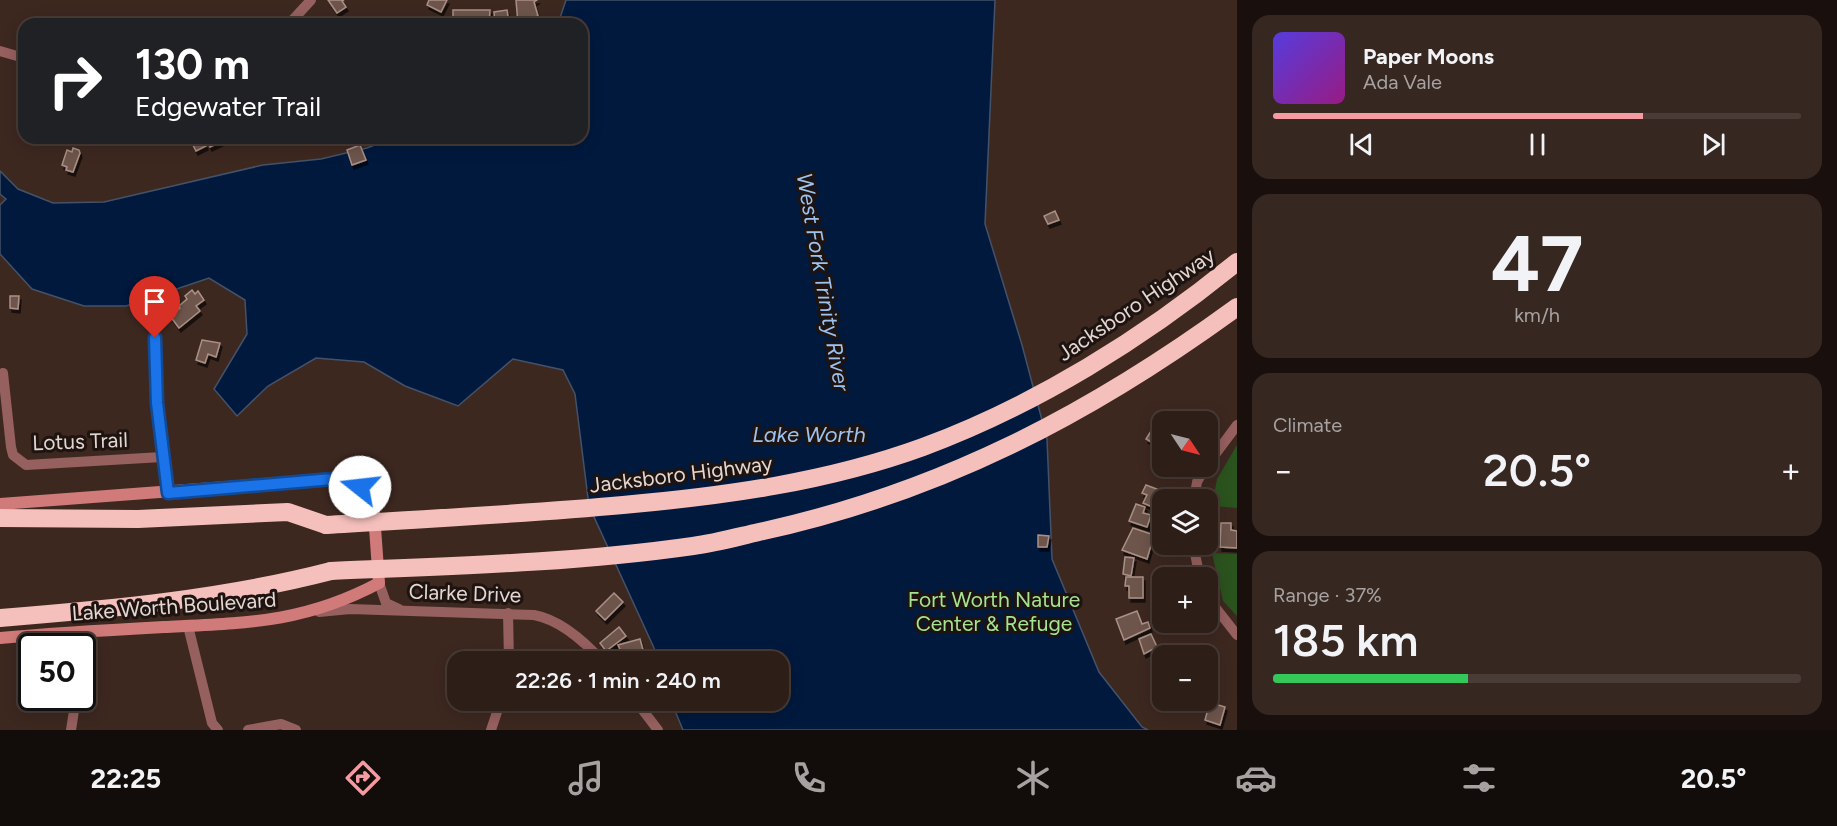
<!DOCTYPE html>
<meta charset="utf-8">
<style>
:root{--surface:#2e1e18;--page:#362721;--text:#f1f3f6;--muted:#a7a2a2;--line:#493c37;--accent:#f49aa0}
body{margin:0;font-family:Figtree,sans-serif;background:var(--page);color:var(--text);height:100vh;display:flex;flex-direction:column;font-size:22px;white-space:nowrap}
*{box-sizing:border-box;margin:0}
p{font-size:20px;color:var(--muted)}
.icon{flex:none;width:33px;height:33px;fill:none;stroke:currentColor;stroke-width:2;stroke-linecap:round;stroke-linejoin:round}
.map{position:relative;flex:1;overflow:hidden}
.side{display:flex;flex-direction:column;gap:15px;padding:15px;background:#19100d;width:600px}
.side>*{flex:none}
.guide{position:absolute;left:18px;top:18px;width:570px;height:126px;border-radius:18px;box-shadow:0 3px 15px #0003,0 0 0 2px var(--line);background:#202124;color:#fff;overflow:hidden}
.needle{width:39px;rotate:125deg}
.tools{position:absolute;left:1152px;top:411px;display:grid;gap:12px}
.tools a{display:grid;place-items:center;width:66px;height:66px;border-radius:12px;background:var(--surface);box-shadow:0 3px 15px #0003,0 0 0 2px var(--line);font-size:30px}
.speed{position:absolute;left:18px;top:633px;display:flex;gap:12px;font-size:30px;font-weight:700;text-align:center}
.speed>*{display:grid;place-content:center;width:78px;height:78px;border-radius:50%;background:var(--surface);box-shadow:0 3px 15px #0003,0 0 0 2px var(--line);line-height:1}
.speed .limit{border:3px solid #111;border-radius:9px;background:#fff;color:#111}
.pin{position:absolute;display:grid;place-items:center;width:51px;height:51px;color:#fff;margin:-62px -26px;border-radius:50% 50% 50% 0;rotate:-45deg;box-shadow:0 0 6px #0007}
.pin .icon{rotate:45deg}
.me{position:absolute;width:66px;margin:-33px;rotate:286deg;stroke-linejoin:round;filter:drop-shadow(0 0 4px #0008)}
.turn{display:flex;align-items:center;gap:21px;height:126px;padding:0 18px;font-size:27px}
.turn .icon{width:78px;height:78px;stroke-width:2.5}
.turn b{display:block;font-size:42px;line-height:51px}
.big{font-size:45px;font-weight:600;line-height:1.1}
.side .widget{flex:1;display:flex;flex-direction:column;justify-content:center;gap:9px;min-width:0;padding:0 21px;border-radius:18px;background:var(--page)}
.side .dial{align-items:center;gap:0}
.dial b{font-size:78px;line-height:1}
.song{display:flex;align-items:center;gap:18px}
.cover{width:72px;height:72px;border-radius:9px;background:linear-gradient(135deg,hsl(250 70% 55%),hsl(310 70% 35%))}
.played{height:6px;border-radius:3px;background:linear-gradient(90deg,var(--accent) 70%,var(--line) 70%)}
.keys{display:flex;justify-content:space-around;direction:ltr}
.heat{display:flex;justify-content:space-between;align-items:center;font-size:33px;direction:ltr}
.charge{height:9px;border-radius:4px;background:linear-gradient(90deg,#34c759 37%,var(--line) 0)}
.trip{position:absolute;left:447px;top:651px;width:342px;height:60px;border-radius:18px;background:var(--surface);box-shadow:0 3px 15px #0003,0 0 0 2px var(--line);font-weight:600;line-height:60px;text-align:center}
.menu{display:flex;height:96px;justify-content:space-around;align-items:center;background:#120c0a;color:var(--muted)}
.menu .icon{width:42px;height:42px}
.menu .current{color:var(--accent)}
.menu b{font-size:27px;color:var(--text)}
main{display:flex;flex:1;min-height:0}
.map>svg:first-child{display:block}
.green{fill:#2b531e}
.water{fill:#00193d;stroke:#445269;stroke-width:1.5}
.building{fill:#6d554c;stroke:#ab9086;stroke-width:1.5;filter:url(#shadow)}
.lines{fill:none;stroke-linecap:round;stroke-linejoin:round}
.minor{stroke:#96605f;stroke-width:10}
.secondary{stroke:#d07b7a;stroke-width:12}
.motorway{stroke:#f5bfbc;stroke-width:18}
.motorway-bridge{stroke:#f5bfbc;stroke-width:18}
.route-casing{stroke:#114b97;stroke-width:15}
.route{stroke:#1a73e8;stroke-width:10}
.labels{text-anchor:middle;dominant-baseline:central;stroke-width:6;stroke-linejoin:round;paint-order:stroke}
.street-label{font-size:21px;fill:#e4d6d0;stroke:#1d1310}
.park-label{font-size:21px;fill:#a5e392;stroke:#1d1310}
.water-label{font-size:22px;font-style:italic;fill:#9dc2ef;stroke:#1d1310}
</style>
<main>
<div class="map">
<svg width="1237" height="730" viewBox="0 0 1237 730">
<defs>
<filter id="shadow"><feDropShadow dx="2" dy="4" stdDeviation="0" flood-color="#0009"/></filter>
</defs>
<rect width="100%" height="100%" fill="#3d2820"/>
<!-- green -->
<g class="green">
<polygon points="1237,445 1237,508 1212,506 1217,479"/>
<polygon points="1212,553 1237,554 1237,616 1223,601"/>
</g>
<!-- water -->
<polygon class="water" points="566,0 995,0 985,224 1022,345 1047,439 1052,559 1099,672 1142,727 1148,730 683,730 671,701 778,700 778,662 660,661 589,506 575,394 563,370 513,359 458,406 405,386 364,362 316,358 268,386 237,416 214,389 247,334 245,300 209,278 126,306 84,306 32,289 0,254 0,205 6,199 0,194 0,171 18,189 53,203 104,202 263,165 321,159 367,148 393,138 582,138 582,24 558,24"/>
<!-- building -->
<g class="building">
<polygon points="328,0 344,0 342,1 346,7 337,13"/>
<polygon points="429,0 447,0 441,12 427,5"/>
<polygon points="516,0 537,0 534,2 538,16 528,19 530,24 518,24"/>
<polygon points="453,10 490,10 489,24 453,24"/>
<polygon points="507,10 509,23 512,24 495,24 494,12"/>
<polygon points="197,138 229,138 210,147 207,140 204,142 206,146 196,151 191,141"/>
<polygon points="360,145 366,160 352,165 347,150"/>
<polygon points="73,148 79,150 80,153 73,172 66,170 67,167 62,165 67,150 72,152"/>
<polygon points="1055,211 1059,220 1048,224 1044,216"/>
<polygon points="192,290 195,294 198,291 204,300 196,306 200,311 179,328 170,316 180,308 179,306 187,299 185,296"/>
<polygon points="10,296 19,296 18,309 10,308"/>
<polygon points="202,340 220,343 216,357 208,354 205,363 196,360"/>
<polygon points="1151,431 1162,438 1161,448 1146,439"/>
<polygon points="1146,485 1162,491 1155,508 1143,503 1147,495 1142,493"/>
<polygon points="1136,504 1145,507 1143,513 1151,515 1147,527 1129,521"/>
<polygon points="1221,523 1231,523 1231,530 1237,531 1237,548 1220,547"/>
<polygon points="1133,528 1154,535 1147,559 1122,550"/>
<polygon points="1038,535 1049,536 1047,547 1038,547"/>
<polygon points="1125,557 1134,558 1131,576 1123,574"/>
<polygon points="1126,577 1143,577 1143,598 1129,598 1129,586 1125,586"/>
<polygon points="614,593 623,602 605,620 596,611"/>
<polygon points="1137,611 1142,624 1148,622 1150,628 1124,640 1116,619"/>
<polygon points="619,627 626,636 606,651 600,643"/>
<polygon points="1151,634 1157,647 1144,654 1139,639"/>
<polygon points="640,639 646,661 626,662 618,645"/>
<polygon points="1205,701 1225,707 1220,725 1205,720 1208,709 1203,707"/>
</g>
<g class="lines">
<!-- minor -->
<g class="minor">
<polyline points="289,24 311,0"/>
<polyline points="0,51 24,58"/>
<polyline points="155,338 157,403 168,493"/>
<polyline points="3,373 11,447 13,455 26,465 162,457"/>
<polyline points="1208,464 1237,425"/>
<polyline points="1194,500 1197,482 1206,466"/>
<polyline points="1193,544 1200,578"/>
<polyline points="379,583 386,603 399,609"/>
<polyline points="1208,598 1237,635"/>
<path d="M 319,612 L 350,609 L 534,615 C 561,620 585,642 603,662"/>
<polyline points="508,613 509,662"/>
<polyline points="188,626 212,723 218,730"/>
<polyline points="82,646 82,632"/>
<polyline points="635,700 658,730"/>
<polyline points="71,730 76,698"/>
<polyline points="248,730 281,724 296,730"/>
<polyline points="491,730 501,700"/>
</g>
<!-- secondary -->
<path class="secondary" d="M 0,504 L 344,478 L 368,493 L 373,500 L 379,583 C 304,623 246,623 164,627 C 109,630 54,633 0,638"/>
<!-- motorway -->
<g class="motorway">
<polyline points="0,518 138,519 288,512 326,525"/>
<path d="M 0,618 C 111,609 223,599 331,571"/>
</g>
<!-- motorway-bridge -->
<g class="motorway-bridge">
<path d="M 326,525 C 425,519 524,514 623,505 C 725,496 827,482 923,447 C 1036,405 1144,338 1237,262"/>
<path d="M 331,571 C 451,566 574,563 693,546 C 715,543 737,537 759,532 C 939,493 1089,415 1237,307"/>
</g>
</g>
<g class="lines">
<defs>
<polyline id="route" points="155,338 157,403 168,493 344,478 360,487"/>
</defs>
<!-- route casing -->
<use href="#route" class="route-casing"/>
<!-- route -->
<use href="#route" class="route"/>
</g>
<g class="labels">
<!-- street labels -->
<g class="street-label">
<text transform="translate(1136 304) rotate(-34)">Jacksboro Highway</text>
<text transform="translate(80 441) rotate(-2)">Lotus Trail</text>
<text transform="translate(681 474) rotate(-7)">Jacksboro Highway</text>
<text transform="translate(465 593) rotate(2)">Clarke Drive</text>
<text transform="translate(174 606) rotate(-4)">Lake Worth Boulevard</text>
</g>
<!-- park labels -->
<g class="park-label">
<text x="994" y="599">Fort Worth Nature<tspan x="994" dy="24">Center &amp; Refuge</tspan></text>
</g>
<!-- water labels -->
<g class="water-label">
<text transform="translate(823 282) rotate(80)">West Fork Trinity River</text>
<text x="809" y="434">Lake Worth</text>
</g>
</g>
</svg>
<div class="tools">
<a><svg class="needle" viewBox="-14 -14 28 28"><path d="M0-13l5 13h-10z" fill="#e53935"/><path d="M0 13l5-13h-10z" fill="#a7a2a2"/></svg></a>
<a><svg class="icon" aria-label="layers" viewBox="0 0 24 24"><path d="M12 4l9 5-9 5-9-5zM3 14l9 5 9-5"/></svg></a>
<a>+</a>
<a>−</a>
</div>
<div class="speed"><div class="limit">50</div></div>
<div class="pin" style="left:155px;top:338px;background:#d93025"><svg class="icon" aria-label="arrive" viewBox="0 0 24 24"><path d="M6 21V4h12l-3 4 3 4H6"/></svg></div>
<svg class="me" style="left:360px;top:487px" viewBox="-20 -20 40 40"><circle r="19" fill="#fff"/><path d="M0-13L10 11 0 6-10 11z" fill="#1a73e8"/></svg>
<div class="trip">22:26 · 1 min · 240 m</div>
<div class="guide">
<div class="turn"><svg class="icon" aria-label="right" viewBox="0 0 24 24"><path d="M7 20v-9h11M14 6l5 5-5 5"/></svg><div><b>130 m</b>Edgewater Trail</div></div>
</div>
</div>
<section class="side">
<div class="widget">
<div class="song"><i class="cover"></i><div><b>Paper Moons</b><p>Ada Vale</p></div></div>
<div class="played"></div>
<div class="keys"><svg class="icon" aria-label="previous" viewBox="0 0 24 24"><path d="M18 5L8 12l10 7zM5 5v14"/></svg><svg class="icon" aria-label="pause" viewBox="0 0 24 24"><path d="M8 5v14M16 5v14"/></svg><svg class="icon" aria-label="next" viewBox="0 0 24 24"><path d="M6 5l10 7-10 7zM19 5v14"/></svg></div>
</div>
<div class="widget dial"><b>47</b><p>km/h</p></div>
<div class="widget"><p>Climate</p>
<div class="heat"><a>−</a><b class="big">20.5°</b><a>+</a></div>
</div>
<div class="widget"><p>Range · 37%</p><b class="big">185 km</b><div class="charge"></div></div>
</section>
</main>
<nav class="menu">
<b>22:25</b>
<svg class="icon current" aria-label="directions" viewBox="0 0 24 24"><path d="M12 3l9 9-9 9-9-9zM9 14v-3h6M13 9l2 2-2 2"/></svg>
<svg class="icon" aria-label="music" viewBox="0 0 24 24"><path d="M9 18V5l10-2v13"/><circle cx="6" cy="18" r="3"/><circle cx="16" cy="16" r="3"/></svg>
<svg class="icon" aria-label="phone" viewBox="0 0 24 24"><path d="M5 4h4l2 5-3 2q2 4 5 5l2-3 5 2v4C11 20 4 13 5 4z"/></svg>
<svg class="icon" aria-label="climate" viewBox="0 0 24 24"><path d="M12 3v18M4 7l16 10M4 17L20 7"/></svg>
<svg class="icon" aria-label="car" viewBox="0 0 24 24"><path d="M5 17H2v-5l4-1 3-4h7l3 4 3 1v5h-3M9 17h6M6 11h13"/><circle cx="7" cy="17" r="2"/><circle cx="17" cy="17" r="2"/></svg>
<svg class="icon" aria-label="filters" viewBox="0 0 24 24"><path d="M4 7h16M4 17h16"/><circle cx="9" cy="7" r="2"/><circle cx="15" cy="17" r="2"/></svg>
<b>20.5°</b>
</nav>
